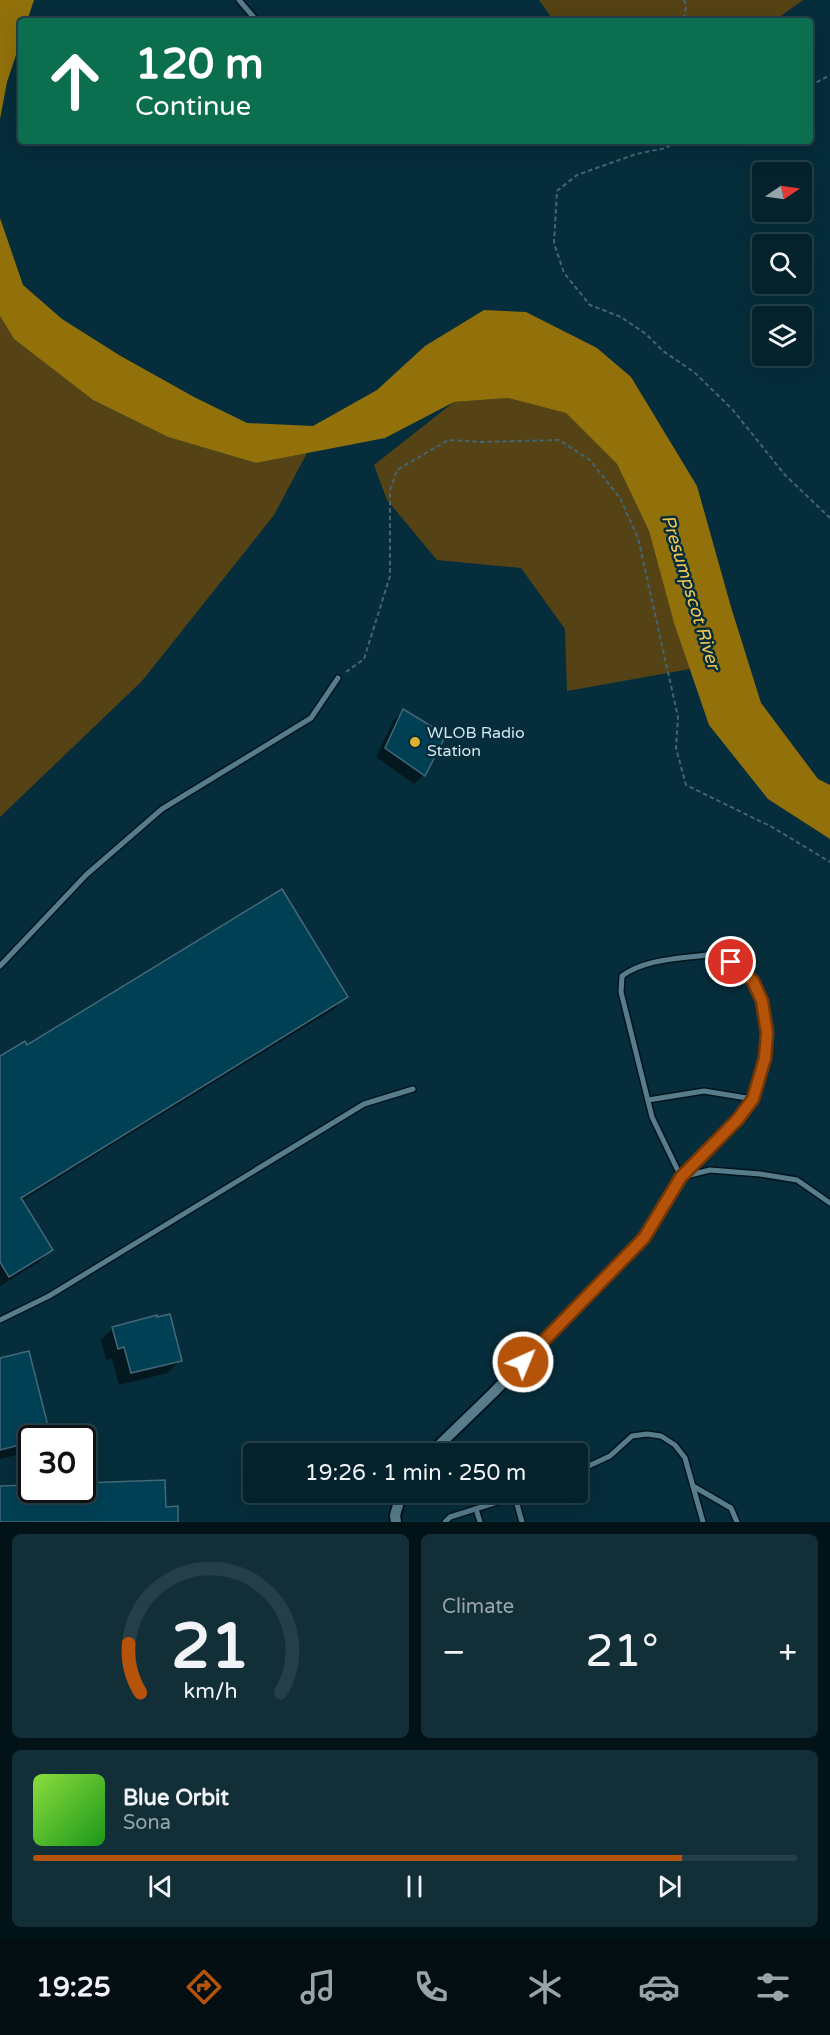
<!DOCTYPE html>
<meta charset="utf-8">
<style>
:root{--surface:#04222c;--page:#122f38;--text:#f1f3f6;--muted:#97a4a9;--line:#253f48;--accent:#b45309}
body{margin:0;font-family:"Varela Round",sans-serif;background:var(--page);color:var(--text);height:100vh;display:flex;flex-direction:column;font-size:22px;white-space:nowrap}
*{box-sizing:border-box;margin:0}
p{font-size:20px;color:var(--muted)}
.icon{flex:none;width:33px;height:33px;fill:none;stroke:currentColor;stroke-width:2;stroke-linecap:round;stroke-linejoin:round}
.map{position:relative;height:1522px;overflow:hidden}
.sheet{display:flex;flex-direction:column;gap:12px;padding:12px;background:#021318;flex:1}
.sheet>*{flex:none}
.banner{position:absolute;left:18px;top:18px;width:795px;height:126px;border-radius:6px;box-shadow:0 6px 24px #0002,0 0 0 2px var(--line);background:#0b6e4f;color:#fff;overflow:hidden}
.needle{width:39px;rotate:77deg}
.controls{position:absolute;left:752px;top:162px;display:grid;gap:12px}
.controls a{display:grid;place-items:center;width:60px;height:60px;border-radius:6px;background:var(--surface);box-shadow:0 6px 24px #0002,0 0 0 2px var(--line);font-size:30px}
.speed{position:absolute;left:18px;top:1425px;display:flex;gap:12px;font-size:30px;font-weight:700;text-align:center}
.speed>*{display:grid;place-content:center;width:78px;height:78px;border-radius:50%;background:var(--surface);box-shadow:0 6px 24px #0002,0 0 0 2px var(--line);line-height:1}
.speed .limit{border:3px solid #111;border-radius:9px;background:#fff;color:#111}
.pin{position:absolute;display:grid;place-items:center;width:51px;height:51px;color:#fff;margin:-26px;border:3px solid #fff;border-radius:50%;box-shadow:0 2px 6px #0007}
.me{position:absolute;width:66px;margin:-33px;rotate:44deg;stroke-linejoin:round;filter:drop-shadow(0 0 4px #0008)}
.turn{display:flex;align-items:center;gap:21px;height:126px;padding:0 18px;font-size:27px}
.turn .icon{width:78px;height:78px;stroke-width:2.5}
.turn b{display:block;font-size:42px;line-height:51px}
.big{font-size:45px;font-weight:600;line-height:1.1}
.sheet .tile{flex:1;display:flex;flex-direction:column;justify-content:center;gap:9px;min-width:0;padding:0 21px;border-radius:9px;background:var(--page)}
.sheet .dial{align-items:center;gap:0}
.dial svg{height:156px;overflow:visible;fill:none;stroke:var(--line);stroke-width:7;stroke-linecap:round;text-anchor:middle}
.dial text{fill:var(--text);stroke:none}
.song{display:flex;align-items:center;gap:18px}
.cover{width:72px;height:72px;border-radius:9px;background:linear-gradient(135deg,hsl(90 70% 55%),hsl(120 70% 35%))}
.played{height:6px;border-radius:3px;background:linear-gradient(90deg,var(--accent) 85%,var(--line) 85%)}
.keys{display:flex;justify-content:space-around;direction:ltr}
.heat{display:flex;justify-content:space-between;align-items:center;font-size:33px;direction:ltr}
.sheet .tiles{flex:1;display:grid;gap:12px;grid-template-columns:1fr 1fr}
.tile:last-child{grid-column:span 2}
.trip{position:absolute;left:243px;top:1443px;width:345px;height:60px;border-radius:6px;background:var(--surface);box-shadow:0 6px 24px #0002,0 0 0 2px var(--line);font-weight:600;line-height:60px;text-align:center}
.dock{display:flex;height:96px;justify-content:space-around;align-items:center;background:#020e12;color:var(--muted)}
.dock .icon{width:42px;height:42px}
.dock .active{color:var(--accent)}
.dock b{font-size:27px;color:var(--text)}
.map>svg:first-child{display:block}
.green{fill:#554315}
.water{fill:#92710b}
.shadow{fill:#0007}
.building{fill:#004055;stroke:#446878;stroke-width:1.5}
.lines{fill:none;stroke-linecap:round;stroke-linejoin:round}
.service-casing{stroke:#00141e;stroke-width:8}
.minor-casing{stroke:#00141e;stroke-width:14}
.path{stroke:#446572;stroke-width:2;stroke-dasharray:4.5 3;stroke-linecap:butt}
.service{stroke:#577c8c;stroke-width:5}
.minor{stroke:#577c8c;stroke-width:10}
.route-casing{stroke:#753606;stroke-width:15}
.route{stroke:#b45309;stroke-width:10}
.poi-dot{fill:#deb133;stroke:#062d3b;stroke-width:2}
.labels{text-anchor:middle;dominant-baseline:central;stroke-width:5;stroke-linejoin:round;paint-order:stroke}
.poi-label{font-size:16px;fill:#d2e6ef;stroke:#062d3b;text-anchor:start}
.water-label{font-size:18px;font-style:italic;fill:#f5c750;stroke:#062d3b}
</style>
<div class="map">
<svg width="830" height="1522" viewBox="0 0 830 1522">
<rect width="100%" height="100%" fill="#062d3b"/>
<!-- green -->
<g class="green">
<polygon points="539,0 803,0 774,21 554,21"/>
<polygon points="0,316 14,339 93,400 168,437 256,463 307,453 274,515 142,681 0,817"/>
<polygon points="508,398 566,413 617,464 649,531 674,622 690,669 567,691 565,629 521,568 437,560 387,500 374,465 454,402"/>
</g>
<!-- water -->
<g class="water">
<polygon points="0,0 34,0 27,21 21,21 21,40 7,82 0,119"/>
<polygon points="0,218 23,285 62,319 119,355 194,397 247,423 313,426 377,390 425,346 484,310 526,312 597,348 631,377 697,486 731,607 761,703 818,779 830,785 830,839 768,799 709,725 674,623 649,531 617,464 566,413 508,398 454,402 385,438 256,463 168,437 93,400 14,339 0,316"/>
</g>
<!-- shadow -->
<g class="shadow">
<polygon points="404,711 444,736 423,775 414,784 376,757 394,720"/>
<polygon points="346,996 334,1009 21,1201 51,1250 39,1262 0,1286 0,1057 27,1047"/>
<polygon points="156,1319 180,1360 168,1373 119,1385 112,1359 106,1360 101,1340 113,1328"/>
<polygon points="0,1360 49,1437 48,1438 32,1438 32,1451 0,1459"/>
<polygon points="0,1488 82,1490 165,1508 176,1508 177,1522 0,1522"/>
</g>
<!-- building -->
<g class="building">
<polygon points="403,709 446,735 425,776 385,748"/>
<polygon points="282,889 348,997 21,1198 53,1250 9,1277 0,1262 0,1056 25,1041 27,1045"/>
<polygon points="170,1314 182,1361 131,1373 124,1347 118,1349 112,1327 157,1315 157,1317"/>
<polygon points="29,1351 51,1438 32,1438 32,1442 0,1450 0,1358"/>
<polygon points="165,1480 166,1507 178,1506 178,1522 0,1522 0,1486 32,1485 32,1490 82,1490 82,1483"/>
</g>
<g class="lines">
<defs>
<g id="service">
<polyline points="239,0 257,21"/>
<path d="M 706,955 C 724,960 741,965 753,980 C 773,1008 768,1072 752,1100 C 743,1116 728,1128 715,1141 C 703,1152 692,1165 681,1177 L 652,1117 L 621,992 L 622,976 C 645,959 678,959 706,955 Z"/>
<polyline points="0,966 86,875 162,809 311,718 338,678"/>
<polyline points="648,1100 704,1091 753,1099"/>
<polyline points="682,1177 710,1170 760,1174 797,1180 830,1203"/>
<polyline points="0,1320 49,1296 364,1104 413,1089"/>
<polyline points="578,1471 610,1456 632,1436 647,1434 661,1436 675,1445 685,1458 703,1522"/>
<polyline points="693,1486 731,1508 737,1522"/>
<polyline points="515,1497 522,1522"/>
<polyline points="476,1509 480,1522"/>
<polyline points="445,1522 450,1517 529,1492"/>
</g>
<g id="minor">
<polyline points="430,1454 493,1393 644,1238 681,1177"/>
<polyline points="396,1522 395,1515 402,1492"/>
</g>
</defs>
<!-- service casing -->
<use href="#service" class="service-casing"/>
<!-- minor casing -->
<use href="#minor" class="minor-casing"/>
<!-- path -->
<g class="path">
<polyline points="684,0 686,5 684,21"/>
<polyline points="810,86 830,75"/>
<polyline points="677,141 666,148 636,154 577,175 557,191 554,243 564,273 590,305 621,317 646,334 663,351 694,372 733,410 785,475 830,518"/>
<polyline points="346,672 364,659 390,576 390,490 397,470 448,440 481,442 559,440 590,460 620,498 638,538 678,717 676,748 686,785 772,827 830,862"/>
</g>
<!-- service -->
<use href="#service" class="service"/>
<!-- minor -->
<use href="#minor" class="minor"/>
</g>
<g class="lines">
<defs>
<polyline id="route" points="523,1362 644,1238 681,1177 738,1119 753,1099 765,1058 767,1033 762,1001 753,981 731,962"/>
</defs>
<!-- route casing -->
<use href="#route" class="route-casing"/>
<!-- route -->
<use href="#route" class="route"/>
</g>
<!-- markers -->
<circle class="poi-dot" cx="415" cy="742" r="6"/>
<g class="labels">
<!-- poi labels -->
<g class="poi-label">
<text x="427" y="733">WLOB Radio<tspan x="427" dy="18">Station</tspan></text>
</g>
<!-- water labels -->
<g class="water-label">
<text transform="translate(691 592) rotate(73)">Presumpscot River</text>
</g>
</g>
</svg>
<div class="controls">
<a><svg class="needle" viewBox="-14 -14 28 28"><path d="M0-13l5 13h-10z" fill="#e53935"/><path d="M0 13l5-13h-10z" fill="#97a4a9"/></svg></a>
<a><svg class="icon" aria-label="search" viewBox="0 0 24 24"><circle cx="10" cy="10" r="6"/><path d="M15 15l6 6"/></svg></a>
<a><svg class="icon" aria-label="layers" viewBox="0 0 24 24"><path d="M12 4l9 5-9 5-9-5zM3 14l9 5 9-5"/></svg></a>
</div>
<div class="speed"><div class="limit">30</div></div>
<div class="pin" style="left:731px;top:962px;background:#d93025"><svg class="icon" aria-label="arrive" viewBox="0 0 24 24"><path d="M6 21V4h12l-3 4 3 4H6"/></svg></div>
<svg class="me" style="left:523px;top:1362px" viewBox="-20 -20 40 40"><circle r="17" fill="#b45309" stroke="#fff" stroke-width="3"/><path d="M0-11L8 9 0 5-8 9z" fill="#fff"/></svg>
<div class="trip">19:26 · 1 min · 250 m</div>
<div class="banner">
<div class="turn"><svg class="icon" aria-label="ahead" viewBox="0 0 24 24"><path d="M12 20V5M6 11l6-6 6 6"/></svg><div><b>120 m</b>Continue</div></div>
</div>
</div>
<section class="sheet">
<div class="tiles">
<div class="tile dial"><svg viewBox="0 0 100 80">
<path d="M14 69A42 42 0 1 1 86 69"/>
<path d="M14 69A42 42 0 0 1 8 44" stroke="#b45309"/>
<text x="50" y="56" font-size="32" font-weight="700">21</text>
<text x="50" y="72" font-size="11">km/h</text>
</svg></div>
<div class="tile"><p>Climate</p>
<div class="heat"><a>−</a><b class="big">21°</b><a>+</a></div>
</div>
<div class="tile">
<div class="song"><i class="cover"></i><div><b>Blue Orbit</b><p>Sona</p></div></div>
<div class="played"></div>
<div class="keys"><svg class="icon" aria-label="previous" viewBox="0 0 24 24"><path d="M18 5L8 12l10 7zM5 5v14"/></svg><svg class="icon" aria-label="pause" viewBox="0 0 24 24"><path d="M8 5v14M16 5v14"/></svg><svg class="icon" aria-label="next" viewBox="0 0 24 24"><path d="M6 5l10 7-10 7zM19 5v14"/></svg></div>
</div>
</div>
</section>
<nav class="dock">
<b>19:25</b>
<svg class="icon active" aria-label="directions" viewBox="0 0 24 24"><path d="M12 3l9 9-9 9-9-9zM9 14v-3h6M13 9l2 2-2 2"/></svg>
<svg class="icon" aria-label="music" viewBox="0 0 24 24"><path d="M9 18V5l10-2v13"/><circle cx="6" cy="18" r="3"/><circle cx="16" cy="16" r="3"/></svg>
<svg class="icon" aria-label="phone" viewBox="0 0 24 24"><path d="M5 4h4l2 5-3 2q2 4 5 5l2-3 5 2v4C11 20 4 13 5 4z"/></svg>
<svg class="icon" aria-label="climate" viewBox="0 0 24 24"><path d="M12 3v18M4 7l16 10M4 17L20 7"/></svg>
<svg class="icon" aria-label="car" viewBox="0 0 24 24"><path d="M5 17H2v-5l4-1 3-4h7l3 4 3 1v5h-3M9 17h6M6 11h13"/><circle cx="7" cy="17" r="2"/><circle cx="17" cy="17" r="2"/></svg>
<svg class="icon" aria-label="filters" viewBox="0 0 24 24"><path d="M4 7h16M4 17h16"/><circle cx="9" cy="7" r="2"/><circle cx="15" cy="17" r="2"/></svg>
</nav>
